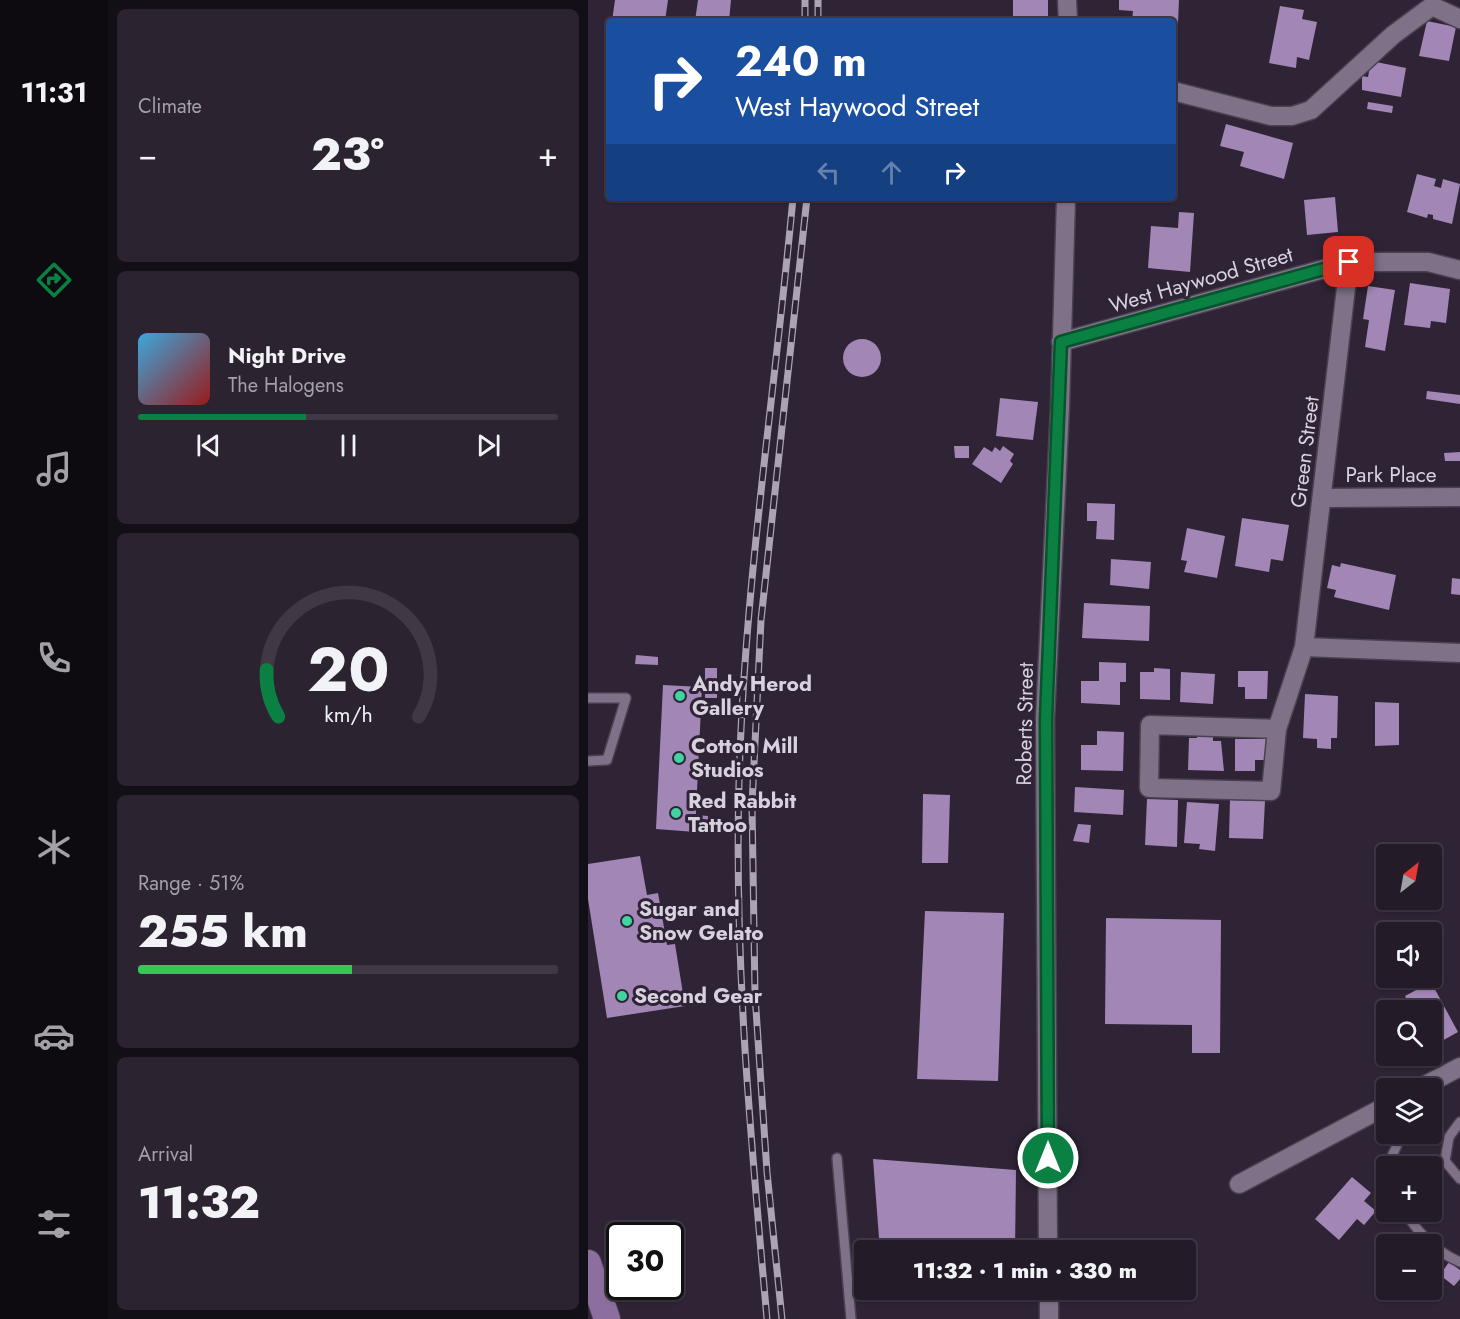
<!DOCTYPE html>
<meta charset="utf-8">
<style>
:root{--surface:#231b28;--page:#2b2430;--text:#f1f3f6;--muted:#a3a1a8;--line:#403945;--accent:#0b8043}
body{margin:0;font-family:Jost,sans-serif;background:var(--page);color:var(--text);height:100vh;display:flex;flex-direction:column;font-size:22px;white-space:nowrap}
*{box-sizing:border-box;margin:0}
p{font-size:20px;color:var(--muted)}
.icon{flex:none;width:33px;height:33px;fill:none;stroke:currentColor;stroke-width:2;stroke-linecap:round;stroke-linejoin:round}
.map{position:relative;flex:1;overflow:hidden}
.drawer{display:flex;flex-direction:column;gap:9px;padding:9px;background:#130f16;width:480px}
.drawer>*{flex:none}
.banner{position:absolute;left:18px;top:18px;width:570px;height:183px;border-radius:6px;box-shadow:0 2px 4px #0004,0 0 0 2px var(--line);background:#1a4fa0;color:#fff;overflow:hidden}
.needle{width:39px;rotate:31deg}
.controls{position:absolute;left:788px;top:844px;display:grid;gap:12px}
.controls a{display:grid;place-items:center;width:66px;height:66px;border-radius:6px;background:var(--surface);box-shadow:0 2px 4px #0004,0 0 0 2px var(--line);font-size:30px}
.speed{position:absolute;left:18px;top:1222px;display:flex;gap:12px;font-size:30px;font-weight:700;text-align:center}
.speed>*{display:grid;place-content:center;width:78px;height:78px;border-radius:50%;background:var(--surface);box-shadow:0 2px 4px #0004,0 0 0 2px var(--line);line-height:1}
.speed .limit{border:3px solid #111;border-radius:9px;background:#fff;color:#111}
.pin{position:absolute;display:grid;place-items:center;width:51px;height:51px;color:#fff;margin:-26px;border-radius:12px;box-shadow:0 3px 9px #0006}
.me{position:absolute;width:66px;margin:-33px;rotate:0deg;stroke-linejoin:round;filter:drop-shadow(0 0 4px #0008)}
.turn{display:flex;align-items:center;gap:21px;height:126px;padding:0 30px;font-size:27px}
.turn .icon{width:78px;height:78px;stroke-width:2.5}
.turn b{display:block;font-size:42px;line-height:51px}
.lanes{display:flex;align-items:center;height:57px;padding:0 30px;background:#0003;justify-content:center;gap:30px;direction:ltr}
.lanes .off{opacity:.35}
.big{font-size:45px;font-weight:800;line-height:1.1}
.drawer .card{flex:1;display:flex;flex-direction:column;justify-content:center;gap:9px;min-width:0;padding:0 21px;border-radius:9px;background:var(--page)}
.drawer .dial{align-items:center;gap:0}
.dial svg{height:156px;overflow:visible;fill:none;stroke:var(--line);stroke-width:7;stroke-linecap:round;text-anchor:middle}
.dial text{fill:var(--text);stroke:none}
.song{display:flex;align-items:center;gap:18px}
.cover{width:72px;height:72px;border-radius:9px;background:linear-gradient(135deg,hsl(200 70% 55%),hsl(0 70% 35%))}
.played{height:6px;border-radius:3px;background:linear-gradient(90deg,var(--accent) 40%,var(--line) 40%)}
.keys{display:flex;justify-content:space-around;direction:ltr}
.heat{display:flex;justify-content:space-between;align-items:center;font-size:33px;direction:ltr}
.charge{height:9px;border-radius:4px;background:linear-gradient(90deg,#34c759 51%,var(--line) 0)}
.trip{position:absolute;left:266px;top:1240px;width:342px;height:60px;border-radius:6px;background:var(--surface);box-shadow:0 2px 4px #0004,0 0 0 2px var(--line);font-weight:800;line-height:60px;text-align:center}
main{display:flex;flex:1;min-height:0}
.dock{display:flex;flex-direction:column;width:108px;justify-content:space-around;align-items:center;background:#0e0b10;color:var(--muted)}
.dock .icon{width:42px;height:42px}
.dock .on{color:var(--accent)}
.dock b{font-size:27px;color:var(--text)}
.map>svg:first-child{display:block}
.building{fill:#a286b6}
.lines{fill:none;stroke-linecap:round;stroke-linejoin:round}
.lane-casing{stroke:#494050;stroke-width:12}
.street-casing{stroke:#494050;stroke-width:21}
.secondary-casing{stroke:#494050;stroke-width:28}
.lane{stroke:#7f7288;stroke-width:9}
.street{stroke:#7f7288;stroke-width:18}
.secondary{stroke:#8c6f9e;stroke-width:26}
.rail-casing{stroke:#aca4b2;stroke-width:7}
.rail{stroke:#2f2436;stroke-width:4.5;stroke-dasharray:14;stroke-linecap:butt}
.route-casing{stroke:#07532c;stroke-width:15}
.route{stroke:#0b8043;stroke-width:10}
.poi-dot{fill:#40d4a1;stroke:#2f2436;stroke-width:2}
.labels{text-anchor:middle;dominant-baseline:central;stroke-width:6;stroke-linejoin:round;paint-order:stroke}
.street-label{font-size:21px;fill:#d9d2de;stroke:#2f2436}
.poi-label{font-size:21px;font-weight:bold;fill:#d9d2de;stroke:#2f2436;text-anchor:start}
</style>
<main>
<nav class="dock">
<b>11:31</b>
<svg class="icon on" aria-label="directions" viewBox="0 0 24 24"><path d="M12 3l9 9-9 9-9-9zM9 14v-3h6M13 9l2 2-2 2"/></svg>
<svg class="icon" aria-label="music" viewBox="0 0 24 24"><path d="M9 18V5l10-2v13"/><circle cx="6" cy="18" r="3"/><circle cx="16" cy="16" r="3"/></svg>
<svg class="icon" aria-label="phone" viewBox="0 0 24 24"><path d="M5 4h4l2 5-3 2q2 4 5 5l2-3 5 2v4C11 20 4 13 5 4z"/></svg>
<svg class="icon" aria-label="climate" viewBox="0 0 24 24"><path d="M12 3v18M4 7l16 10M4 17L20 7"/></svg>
<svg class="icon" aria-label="car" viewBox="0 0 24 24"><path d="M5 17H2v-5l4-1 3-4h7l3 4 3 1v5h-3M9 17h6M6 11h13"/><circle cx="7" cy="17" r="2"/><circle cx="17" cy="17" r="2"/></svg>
<svg class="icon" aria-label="filters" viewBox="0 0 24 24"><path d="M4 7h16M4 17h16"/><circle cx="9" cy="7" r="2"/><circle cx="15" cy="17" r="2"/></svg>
</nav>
<section class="drawer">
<div class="card"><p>Climate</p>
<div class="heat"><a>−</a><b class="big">23°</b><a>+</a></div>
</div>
<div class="card">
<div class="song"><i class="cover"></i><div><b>Night Drive</b><p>The Halogens</p></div></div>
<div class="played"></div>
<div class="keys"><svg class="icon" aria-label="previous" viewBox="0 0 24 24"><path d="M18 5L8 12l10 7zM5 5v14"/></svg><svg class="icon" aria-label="pause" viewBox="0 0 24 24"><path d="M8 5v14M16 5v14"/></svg><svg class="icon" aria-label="next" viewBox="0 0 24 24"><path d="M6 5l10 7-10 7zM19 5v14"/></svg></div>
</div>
<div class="card dial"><svg viewBox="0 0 100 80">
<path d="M14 69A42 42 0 1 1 86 69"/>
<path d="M14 69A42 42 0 0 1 8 45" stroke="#0b8043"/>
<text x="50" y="56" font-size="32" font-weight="700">20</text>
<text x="50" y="72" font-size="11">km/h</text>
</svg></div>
<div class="card"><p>Range · 51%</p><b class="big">255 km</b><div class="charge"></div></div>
<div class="card"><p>Arrival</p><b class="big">11:32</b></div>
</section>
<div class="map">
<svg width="872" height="1319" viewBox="0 0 872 1319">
<rect width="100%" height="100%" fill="#2f2436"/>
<!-- building -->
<g class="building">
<polygon points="27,0 80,0 77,21 24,21"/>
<polygon points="110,0 143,0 141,21 107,21"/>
<rect x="425" y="0" width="35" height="21"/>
<polygon points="531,0 591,0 588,69 585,68 585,21 544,21 545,11 531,10"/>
<polygon points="692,6 716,10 714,19 729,22 721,60 709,57 708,68 681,63"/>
<polygon points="839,21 868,27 861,61 831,56"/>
<polygon points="783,61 818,68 813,97 774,90 774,76 780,77"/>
<polygon points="780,102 805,106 804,113 779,109"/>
<polygon points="638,124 705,143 696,179 652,166 656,152 632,146"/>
<polygon points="829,174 848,179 846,186 853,188 855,179 872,184 864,224 845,219 845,215 840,214 839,218 819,212"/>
<polygon points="747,197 750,232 719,235 716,200"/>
<polygon points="591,212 606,213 602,272 560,268 563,226 590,228"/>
<polygon points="822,283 862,289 858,323 843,321 842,328 816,325"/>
<polygon points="780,286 807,290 797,351 777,347 781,320 775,319"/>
<circle cx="274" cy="358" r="19"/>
<polygon points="839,391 872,395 872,404 838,399"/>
<polygon points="412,398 450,402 445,440 408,436"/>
<polygon points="366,446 381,446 381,458 367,458"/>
<polygon points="415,446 426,454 422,461 425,464 413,483 384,464 396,447 404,452 407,447 412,451"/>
<polygon points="872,452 872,461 857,461 856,453"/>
<polygon points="499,503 527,504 526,540 508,539 509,521 499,521"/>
<polygon points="654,518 701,525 695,561 683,559 681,572 647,566"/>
<polygon points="599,528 637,536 629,578 596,572 599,561 593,560"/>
<polygon points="523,559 563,562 561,589 522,585"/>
<polygon points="753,563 808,575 801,610 746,597 748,590 739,588 744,565 752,567"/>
<polygon points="864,578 872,579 872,595 863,594"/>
<polygon points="496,603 562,606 561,641 494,638"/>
<polygon points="48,655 70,657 70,665 47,664"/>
<polygon points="511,662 538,663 538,682 532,682 532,705 493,703 493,681 511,681"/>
<rect x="117" y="668" width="12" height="30"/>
<polygon points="566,668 582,669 582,700 552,699 552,672 566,672"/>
<polygon points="650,671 680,671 679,699 657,699 657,687 650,687"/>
<polygon points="593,672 627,674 625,704 592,702"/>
<polygon points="75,685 114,687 107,832 68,829"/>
<polygon points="717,694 750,696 749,738 743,738 743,749 729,748 729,739 715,738"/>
<polygon points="787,702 811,703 811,745 787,746"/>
<polygon points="509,731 536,732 535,771 493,770 493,745 509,745"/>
<polygon points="609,734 625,735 625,741 633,741 636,771 600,770 601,738 609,738"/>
<polygon points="647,739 679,739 679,760 667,760 667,771 647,771"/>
<polygon points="487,787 536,790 535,815 486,812"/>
<polygon points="335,794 362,795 360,863 334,863"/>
<rect x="111" y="798" width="9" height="11"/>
<polygon points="559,799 590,800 589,847 557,845"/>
<polygon points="642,800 677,801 675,839 641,838"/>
<polygon points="599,802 631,804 627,851 611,849 612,844 596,843"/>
<polygon points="109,815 120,816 120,826 109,825"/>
<polygon points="490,824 503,825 501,843 485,841"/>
<polygon points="52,856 59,895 70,893 79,945 87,944 97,1006 19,1018 0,899 0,864"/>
<polygon points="337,911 416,913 410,1081 329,1079"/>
<polygon points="518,918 633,920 632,1053 604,1053 604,1025 517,1024"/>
<polygon points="843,982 870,1032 843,1047 843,1011 825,1011 817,996"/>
<polygon points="285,1159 428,1170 427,1251 292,1251"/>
<polygon points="764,1177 783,1193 776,1201 788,1211 776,1225 769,1219 751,1240 727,1219"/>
<polygon points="861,1262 872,1270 872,1279 866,1286 852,1275"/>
</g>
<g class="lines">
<defs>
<g id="lane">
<polyline points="0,698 38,698 19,760 0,761"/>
<polyline points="872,1122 861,1137 857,1161 872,1179"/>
<polyline points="249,1158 263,1319"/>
<polyline points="799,1167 814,1134"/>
<path d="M 817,1212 C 831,1234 848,1252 872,1262"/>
</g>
<g id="street">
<polyline points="479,0 480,21"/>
<polyline points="585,91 683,116 704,116 723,110 805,35 844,6 872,19"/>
<polyline points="473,342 761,262 840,262 872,270"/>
<polyline points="734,498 872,497"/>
<polyline points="716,647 872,653"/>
<polyline points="689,729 562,725 561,788 683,791 689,729 716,647 761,262"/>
<polyline points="830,1089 872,1067"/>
<polyline points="651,1184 798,1106"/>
<polyline points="460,1251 457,719 472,407 478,198"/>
<polyline points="461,1290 461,1319"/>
</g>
<polyline id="secondary" points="0,1263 19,1319"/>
</defs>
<!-- lane casing -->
<use href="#lane" class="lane-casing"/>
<!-- street casing -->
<use href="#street" class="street-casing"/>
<!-- secondary casing -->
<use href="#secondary" class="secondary-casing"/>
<!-- lane -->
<use href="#lane" class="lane"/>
<!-- street -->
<use href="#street" class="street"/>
<!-- secondary -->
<use href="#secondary" class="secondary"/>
<defs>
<g id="rail">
<polyline points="217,21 217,0"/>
<polyline points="230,21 230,0"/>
<path d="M 179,1319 C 163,1141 146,962 151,783 C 156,587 187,393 205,198"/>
<polyline points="194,1319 179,1172 167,995 164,805 173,620 219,198"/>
</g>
</defs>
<!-- rail casing -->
<use href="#rail" class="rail-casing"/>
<!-- rail -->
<use href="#rail" class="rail"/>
</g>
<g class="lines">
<defs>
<polyline id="route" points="460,1158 458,719 473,342 761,262"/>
</defs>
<!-- route casing -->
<use href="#route" class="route-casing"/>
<!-- route -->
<use href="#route" class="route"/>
</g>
<!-- markers -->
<g class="poi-dot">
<circle cx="92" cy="696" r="6"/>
<circle cx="91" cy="758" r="6"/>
<circle cx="88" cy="813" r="6"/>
<circle cx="39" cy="921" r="6"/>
<circle cx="34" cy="996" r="6"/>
</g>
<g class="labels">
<!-- street labels -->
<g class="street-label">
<text transform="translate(613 280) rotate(-16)">West Haywood Street</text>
<text transform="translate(717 452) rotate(-83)">Green Street</text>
<text x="803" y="475">Park Place</text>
<text transform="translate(437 724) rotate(-89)">Roberts Street</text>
</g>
<!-- poi labels -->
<g class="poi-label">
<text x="104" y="684">Andy Herod<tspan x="104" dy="24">Gallery</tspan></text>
<text x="103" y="746">Cotton Mill<tspan x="103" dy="24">Studios</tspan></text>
<text x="100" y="801">Red Rabbit<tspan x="100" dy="24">Tattoo</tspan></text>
<text x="51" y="909">Sugar and<tspan x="51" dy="24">Snow Gelato</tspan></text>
<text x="46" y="996">Second Gear</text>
</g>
</g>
</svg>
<div class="controls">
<a><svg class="needle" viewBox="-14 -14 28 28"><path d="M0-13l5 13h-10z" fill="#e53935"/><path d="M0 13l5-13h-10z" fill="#a3a1a8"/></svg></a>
<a><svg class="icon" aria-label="sound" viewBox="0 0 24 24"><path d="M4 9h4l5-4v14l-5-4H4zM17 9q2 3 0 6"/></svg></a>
<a><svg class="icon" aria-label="search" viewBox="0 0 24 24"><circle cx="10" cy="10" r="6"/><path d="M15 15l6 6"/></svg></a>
<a><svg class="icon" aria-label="layers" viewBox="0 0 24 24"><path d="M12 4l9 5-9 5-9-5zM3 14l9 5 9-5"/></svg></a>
<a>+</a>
<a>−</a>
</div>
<div class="speed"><div class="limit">30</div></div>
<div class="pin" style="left:761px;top:262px;background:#d93025"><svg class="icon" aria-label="arrive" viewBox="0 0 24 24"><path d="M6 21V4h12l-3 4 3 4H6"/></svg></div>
<svg class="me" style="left:460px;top:1158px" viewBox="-20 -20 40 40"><circle r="17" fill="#0b8043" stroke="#fff" stroke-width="3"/><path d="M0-11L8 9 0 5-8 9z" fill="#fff"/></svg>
<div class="trip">11:32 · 1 min · 330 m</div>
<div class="banner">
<div class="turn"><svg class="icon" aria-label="right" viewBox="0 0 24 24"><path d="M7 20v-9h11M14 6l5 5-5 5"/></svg><div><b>240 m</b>West Haywood Street</div></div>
<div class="lanes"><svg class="icon off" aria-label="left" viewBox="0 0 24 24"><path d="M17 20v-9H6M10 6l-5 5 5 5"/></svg><svg class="icon off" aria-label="ahead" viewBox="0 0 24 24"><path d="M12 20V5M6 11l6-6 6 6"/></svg><svg class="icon" aria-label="right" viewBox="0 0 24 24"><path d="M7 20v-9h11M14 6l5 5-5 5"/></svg></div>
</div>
</div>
</main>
